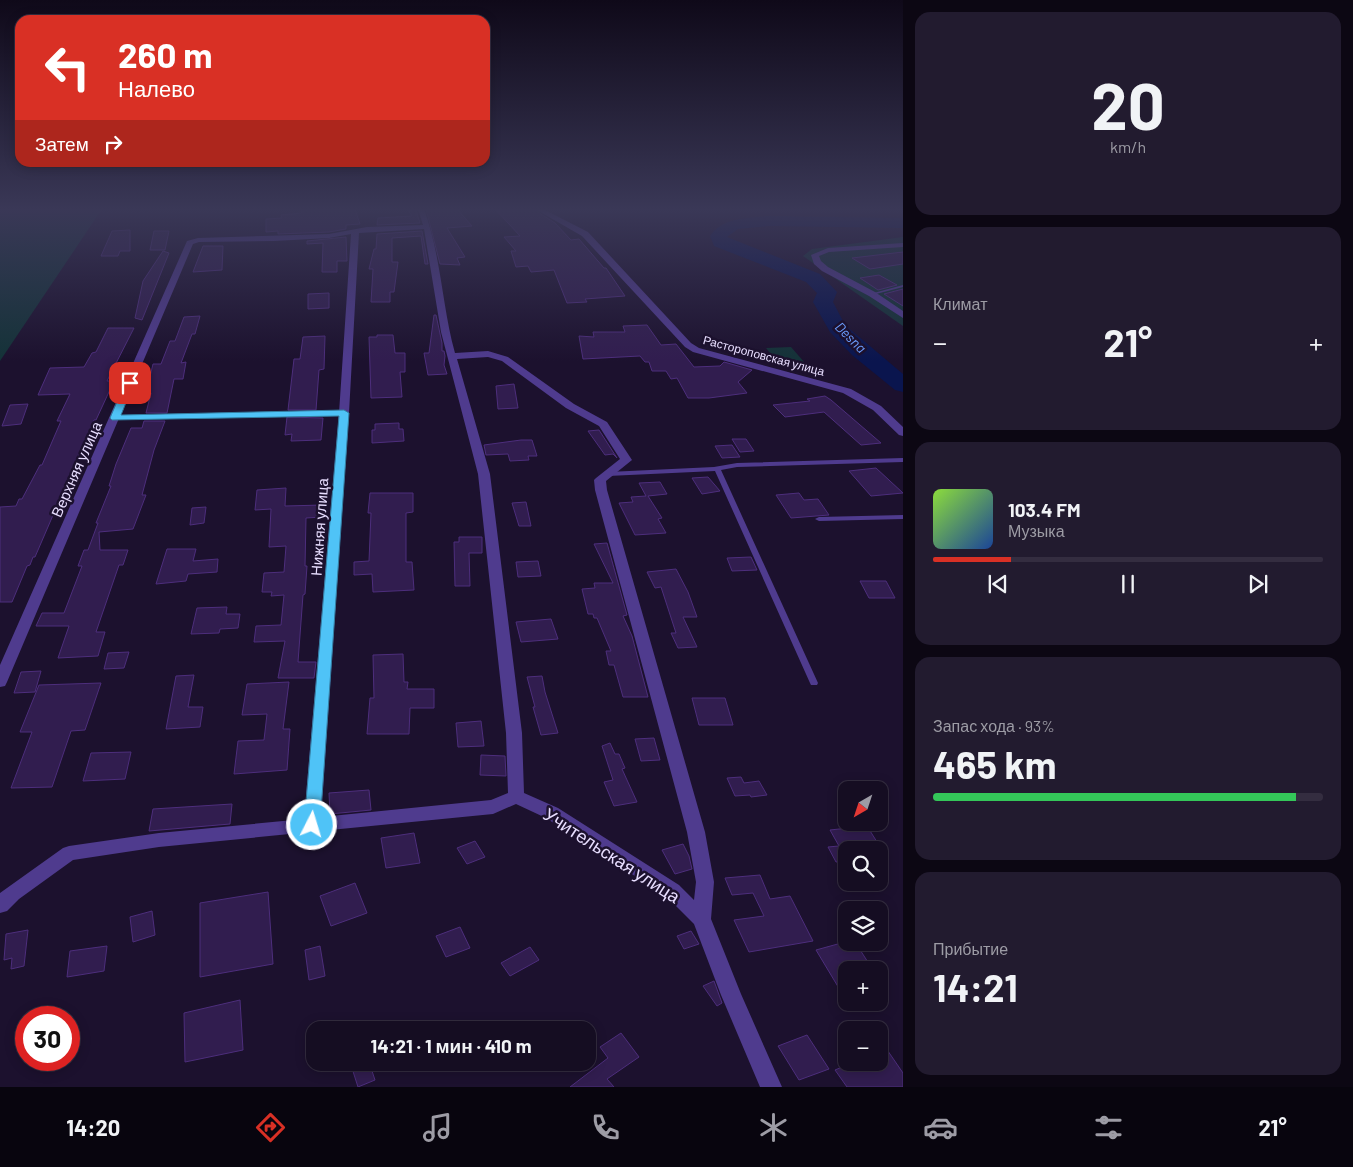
<!DOCTYPE html>
<html lang="ru">
<meta charset="utf-8">
<style>
:root{--surface:#150d22;--page:#221b2f;--text:#f1f3f6;--muted:#9d9ca5;--line:#342d40;--accent:#d93025}
body{margin:0;font-family:Barlow,sans-serif;background:var(--page);color:var(--text);height:100vh;display:flex;flex-direction:column;font-size:19px;white-space:nowrap}
*{box-sizing:border-box;margin:0}
p{font-size:16px;color:var(--muted)}
.icon{flex:none;width:28px;height:28px;fill:none;stroke:currentColor;stroke-width:2;stroke-linecap:round;stroke-linejoin:round}
.map{position:relative;flex:1;overflow:hidden}
.drawer{display:flex;flex-direction:column;gap:12px;padding:12px;background:#0c0713;width:450px}
.drawer>*{flex:none}
.banner{position:absolute;left:15px;top:15px;width:475px;height:152px;border-radius:15px;box-shadow:0 2px 12px #0003,0 0 0 1px var(--line);background:#d93025;color:#fff;overflow:hidden}
.needle{width:32px;rotate:219deg}
.tools{position:absolute;left:838px;top:781px;display:grid;gap:10px}
.tools a{display:grid;place-items:center;width:50px;height:50px;border-radius:10px;background:var(--surface);box-shadow:0 2px 12px #0003,0 0 0 1px var(--line);font-size:25px}
.speed{position:absolute;left:15px;top:1006px;display:flex;gap:10px;font-size:25px;font-weight:700;text-align:center}
.speed>*{display:grid;place-content:center;width:65px;height:65px;border-radius:50%;background:var(--surface);box-shadow:0 2px 12px #0003,0 0 0 1px var(--line);line-height:1}
.speed .limit{border:8px solid #d22;background:#fff;color:#111}
.pin{position:absolute;display:grid;place-items:center;width:42px;height:42px;color:#fff;margin:-21px;border-radius:10px;box-shadow:0 2px 8px #0006}
.me{position:absolute;width:55px;margin:-28px;rotate:5deg;stroke-linejoin:round;filter:drop-shadow(0 0 4px #0008)}
.turn{display:flex;align-items:center;gap:18px;height:105px;padding:0 20px;font-size:22px}
.turn .icon{width:65px;height:65px;stroke-width:2.5}
.turn b{display:block;font-size:35px;line-height:42px}
.then{display:flex;align-items:center;height:48px;padding:0 20px;background:#0003;gap:10px;font-size:19px}
.big{font-size:38px;font-weight:700;line-height:1.1}
.drawer .widget{flex:1;display:flex;flex-direction:column;justify-content:center;gap:8px;min-width:0;padding:0 18px;border-radius:15px;background:var(--page)}
.drawer .dial{align-items:center;gap:0}
.dial b{font-size:65px;line-height:1}
.song{display:flex;align-items:center;gap:15px}
.cover{width:60px;height:60px;border-radius:8px;background:linear-gradient(135deg,hsl(90 70% 55%),hsl(220 70% 35%))}
.played{height:5px;border-radius:2px;background:linear-gradient(90deg,var(--accent) 20%,var(--line) 20%)}
.keys{display:flex;justify-content:space-around;direction:ltr}
.heat{display:flex;justify-content:space-between;align-items:center;font-size:28px;direction:ltr}
.charge{height:8px;border-radius:4px;background:linear-gradient(90deg,#34c759 93%,var(--line) 0)}
.trip{position:absolute;left:306px;top:1021px;width:290px;height:50px;border-radius:15px;background:var(--surface);box-shadow:0 2px 12px #0003,0 0 0 1px var(--line);font-weight:700;line-height:50px;text-align:center}
.menu{display:flex;height:80px;justify-content:space-around;align-items:center;background:#08050e;color:var(--muted)}
.menu .icon{width:35px;height:35px}
.menu .current{color:var(--accent)}
.menu b{font-size:22px;color:var(--text)}
main{display:flex;flex:1;min-height:0}
.map>svg:first-child{display:block}
.green{fill:#143238}
.lines{fill:none;stroke-linecap:round;stroke-linejoin:round}
.river{fill:#0a154e;fill-rule:evenodd}
.building{fill:#311d4f;stroke:#4d2e7c}
.lane{fill:#4f3b8e;fill-rule:evenodd}
.street{fill:#4f3b8e;fill-rule:evenodd}
.route{fill:#4fc3f7;stroke:#337fa1}
.labels{text-anchor:middle;dominant-baseline:central;stroke-width:5;stroke-linejoin:round;paint-order:stroke}
.far-street-label{font-size:12px;fill:#e8deff;stroke:#1c112e}
.far-water-label{font-size:14px;font-style:italic;fill:#6c9eff;stroke:#1c112e}
.street-label{font-size:15px;fill:#e8deff;stroke:#1c112e}
.near-street-label{font-size:18px;fill:#e8deff;stroke:#1c112e}
</style>
<main>
<div class="map">
<svg width="903" height="1087" viewBox="0 0 903 1087">
<rect width="100%" height="100%" fill="#1c112e"/>
<!-- green -->
<g class="green">
<polygon points="0,209 102,209 0,361"/>
<polygon points="903,237 903,326 803,256 812,249"/>
<polygon points="791,347 805,363 779,364 766,348"/>
</g>
<g class="lines">
<!-- river -->
<path class="river" d="M 769,216 L 903,218 L 903,228 L 769,226 L 738,229 L 727,237 L 820,274 L 837,292 L 833,302 L 845,325 L 903,374 L 903,392 L 895,390 L 852,355 L 830,332 L 813,302 L 817,293 L 806,282 L 714,246 L 710,236 C 723,217 748,218 769,216 Z"/>
</g>
<!-- building -->
<g class="building">
<polygon points="355,209 360,224 346,225 346,229 329,232 278,234 278,231 266,232 266,219 282,218 281,215 302,213 301,210"/>
<polygon points="426,209 457,209 472,226 447,228 465,257 457,258 460,265 440,264"/>
<polygon points="495,209 533,209 555,223 571,240 579,239 604,268 606,268 625,296 585,299 587,302 567,303 554,270 531,272 528,266 516,267 511,251 516,251 504,237 520,236"/>
<polygon points="408,210 416,210 420,223 377,225 378,218 412,216"/>
<polygon points="130,230 130,251 120,251 118,256 101,256 112,231"/>
<polygon points="154,231 169,231 165,250 150,250"/>
<polygon points="422,231 428,264 425,264 421,236 392,238 392,262 398,262 394,292 390,292 390,302 371,302 373,269 369,269 374,249 376,249 377,234"/>
<polygon points="346,237 347,261 337,261 337,272 322,272 323,243 307,244 307,241"/>
<polygon points="203,246 223,246 222,270 193,272"/>
<polygon points="163,251 169,253 142,320 135,318 143,281"/>
<polygon points="903,252 903,264 870,269 852,258"/>
<polygon points="879,275 897,285 878,290 860,278"/>
<polygon points="903,289 903,306 884,294"/>
<polygon points="329,293 329,308 308,309 308,294"/>
<polygon points="434,315 436,315 442,343 442,351 444,351 445,356 444,365 447,374 428,375 424,353 429,353"/>
<polygon points="200,316 195,334 192,334 181,363 186,362 183,379 174,379 167,413 146,413 151,393 146,393 153,364 161,364 170,341 175,341 184,317"/>
<polygon points="647,325 661,345 676,344 694,367 720,366 724,362 752,370 738,382 747,393 709,398 688,398 677,378 671,379 666,371 652,371 649,362 645,362 640,356 583,359 579,336 594,337 593,332 625,332 623,326"/>
<polygon points="108,328 134,328 110,375 107,381 114,381 96,420 94,420 35,557 33,557 30,565 27,566 12,602 0,602 0,507 16,506 19,499 22,499 40,465 42,465 61,421 57,421 70,394 38,395 50,368 84,367 92,353 96,352"/>
<polygon points="377,335 393,335 395,353 405,353 405,372 400,372 402,397 371,398 369,337 377,337"/>
<polygon points="325,336 324,369 319,370 316,410 288,410 294,359 300,359 303,337"/>
<polygon points="514,384 518,408 498,409 496,386"/>
<polygon points="825,396 831,400 881,443 861,445 824,412 785,417 773,405 810,401 807,399"/>
<polygon points="28,404 21,424 2,426 10,405"/>
<polygon points="287,417 323,418 321,440 291,441 292,434 285,435"/>
<polygon points="144,421 165,421 154,450 142,495 146,495 133,529 99,532 100,550 128,550 123,565 119,565 96,632 105,632 98,656 58,658 69,626 36,626 42,613 64,613 82,566 78,566 84,550 88,550 98,523 96,523 111,486 109,486 116,464 131,428 142,428"/>
<polygon points="399,423 399,429 403,429 404,441 372,443 372,430 375,430 375,424"/>
<polygon points="599,430 617,458 613,454 605,455 588,431"/>
<polygon points="732,439 746,439 754,451 740,452"/>
<polygon points="521,440 532,440 537,456 528,456 529,460 510,461 508,454 486,455 484,445"/>
<polygon points="732,445 740,457 722,458 715,446"/>
<polygon points="876,468 903,493 871,496 849,471"/>
<polygon points="708,477 720,491 702,494 692,478"/>
<polygon points="660,482 667,494 648,496 662,518 658,519 666,533 635,535 619,503 633,502 631,497 646,496 639,483"/>
<polygon points="286,488 285,506 323,505 322,517 306,518 305,566 307,566 305,594 303,595 298,662 316,662 314,678 278,678 285,641 254,642 256,626 281,625 284,595 271,596 272,592 262,592 264,573 284,572 286,546 269,547 271,509 255,510 257,490"/>
<polygon points="370,493 413,493 413,512 406,513 406,562 412,562 414,590 373,592 372,574 354,575 354,562 369,561 371,513 368,513"/>
<polygon points="799,493 804,500 818,499 829,515 791,518 776,495"/>
<polygon points="526,502 531,526 519,526 512,503"/>
<polygon points="206,507 204,523 190,525 192,508"/>
<polygon points="459,537 482,537 482,553 469,553 470,586 455,586 454,542 459,542"/>
<polygon points="607,543 627,615 623,616 632,636 648,697 623,697 614,665 609,665 606,651 611,651 597,618 594,618 593,614 588,614 582,589 595,588 594,583 613,583 594,544"/>
<polygon points="167,549 196,549 193,561 218,559 217,572 188,574 186,581 156,584"/>
<polygon points="751,557 757,570 732,571 727,558"/>
<polygon points="538,561 541,576 518,577 516,562"/>
<polygon points="676,569 688,592 697,617 683,617 697,647 678,648 671,633 676,633 661,587 655,588 647,572"/>
<polygon points="860,581 886,581 895,598 869,598"/>
<polygon points="227,607 226,614 240,614 238,628 220,629 219,633 191,634 197,608"/>
<polygon points="551,619 558,639 521,642 516,622"/>
<polygon points="129,652 124,668 104,669 108,653"/>
<polygon points="403,654 404,682 408,682 407,689 434,689 434,708 410,708 409,734 367,734 370,698 374,698 373,655"/>
<polygon points="41,671 35,692 14,693 21,672"/>
<polygon points="194,675 188,707 203,707 200,727 166,729 176,676"/>
<polygon points="542,676 545,692 558,733 541,735 533,707 535,707 527,677"/>
<polygon points="289,682 283,729 290,729 287,770 234,774 238,741 264,740 267,714 242,715 247,684"/>
<polygon points="101,683 85,730 71,731 52,787 11,788 32,732 20,732 39,685"/>
<polygon points="692,698 725,698 733,725 699,725"/>
<polygon points="481,721 484,746 458,747 456,723"/>
<polygon points="654,738 660,760 641,761 635,739"/>
<polygon points="610,743 615,754 619,754 625,768 622,769 637,802 614,806 604,782 613,780 602,746"/>
<polygon points="131,752 125,779 83,781 91,753"/>
<polygon points="481,755 505,756 506,776 480,775"/>
<polygon points="741,777 744,783 759,781 767,795 751,797 750,795 735,796 727,778"/>
<polygon points="369,790 371,810 330,814 329,793"/>
<polygon points="232,804 230,824 149,831 153,809"/>
<polygon points="867,826 882,850 846,850 846,861 836,862 828,847 839,846 830,830"/>
<polygon points="414,833 420,863 386,868 381,838"/>
<polygon points="475,841 485,857 467,864 457,848"/>
<polygon points="683,844 689,856 692,869 675,874 662,850"/>
<polygon points="760,875 770,899 790,896 813,941 749,952 734,920 764,916 753,893 732,895 725,878"/>
<polygon points="355,883 367,913 331,926 320,896"/>
<polygon points="268,892 273,964 200,977 200,903"/>
<polygon points="152,911 155,935 133,942 130,917"/>
<polygon points="460,927 470,948 446,957 436,936"/>
<polygon points="28,930 24,966 11,969 12,958 4,960 6,934"/>
<polygon points="691,931 699,944 684,949 677,936"/>
<polygon points="845,942 855,942 873,970 846,970 846,1000 816,950"/>
<polygon points="107,946 104,971 67,977 70,951"/>
<polygon points="320,946 325,976 309,980 305,950"/>
<polygon points="530,947 539,960 510,976 501,963"/>
<polygon points="714,981 722,1003 717,1006 703,986"/>
<polygon points="240,1000 243,1050 185,1062 184,1013"/>
<polygon points="621,1033 639,1057 607,1079 614,1087 570,1087 608,1058 600,1047"/>
<polygon points="807,1035 829,1069 799,1080 778,1046"/>
<polygon points="879,1038 903,1073 903,1087 847,1087 835,1070 854,1062 879,1062"/>
<polygon points="350,1062 369,1062 375,1080 358,1087"/>
</g>
<g class="lines">
<!-- lane -->
<g class="lane">
<polygon points="903,285 903,287 872,295 870,294"/>
<polygon points="344,411 346,412 346,414 115,420 112,418 115,416"/>
<polygon points="903,458 903,462 737,467 721,470 818,683 817,685 811,685 810,683 715,471 608,476 605,474 608,472 714,467 737,463"/>
<polygon points="903,515 903,519 819,521 815,519 819,517"/>
</g>
<!-- street -->
<g class="street">
<path d="M 418,209 L 424,209 C 441,255 442,306 455,353 L 488,351 L 508,357 L 574,404 L 607,422 L 632,460 L 606,481 L 607,490 L 705,832 L 714,882 L 711,919 L 741,994 L 782,1087 L 760,1087 L 721,995 L 694,924 L 667,897 L 546,818 L 516,804 L 493,814 L 159,847 L 73,860 L 19,899 L 7,911 L 0,913 L 0,893 L 63,848 L 69,846 L 159,833 L 304,819 L 339,413 L 351,234 L 329,238 L 274,241 L 199,242 L 193,244 L 7,682 L 5,686 L 0,687 L 0,665 L 187,241 L 198,238 L 329,234 L 367,227 L 423,225 ZM 424,229 L 441,332 L 478,474 L 506,733 L 508,793 L 491,800 L 321,817 L 349,413 L 359,233 ZM 488,357 L 502,361 L 566,408 L 599,426 L 620,459 L 596,478 L 594,480 L 595,490 L 687,832 L 696,882 L 694,900 L 679,885 L 558,808 L 524,793 L 522,733 L 490,474 L 457,359 Z"/>
<polygon points="535,209 543,209 588,232 691,343 699,348 851,389 881,406 903,427 903,436 899,435 873,410 843,393 693,352 685,347 582,236"/>
<polygon points="903,243 903,247 829,252 819,256 821,261 828,267 875,292 903,311 903,318 869,296 822,271 814,264 811,255 828,248"/>
</g>
</g>
<!-- sky -->
<linearGradient id="sky" x2="0" y2="1"><stop stop-color="#0f0919"/><stop offset="0.58" stop-color="#3a3857"/><stop offset="1" stop-color="#3a3857" stop-opacity="0"/></linearGradient>
<rect width="903" height="361" fill="url(#sky)"/>
<!-- route -->
<polygon class="route" points="130,380 134,383 121,415 344,410 349,413 320,825 317,829 312,831 306,829 304,825 339,416 112,420 110,418 125,383"/>
<g class="labels">
<!-- far-street labels -->
<g class="far-street-label">
<text transform="translate(764 355) rotate(15)">Растороповская улица</text>
</g>
<!-- far-water labels -->
<g class="far-water-label">
<text transform="translate(851 337) rotate(45)">Desna</text>
</g>
<!-- street labels -->
<g class="street-label">
<text transform="translate(76 469) rotate(-66)">Верхняя улица</text>
<text transform="translate(319 527) rotate(-86)">Нижняя улица</text>
</g>
<!-- near-street labels -->
<g class="near-street-label">
<text transform="translate(612 855) rotate(33)">Учительская улица</text>
</g>
</g>
</svg>
<div class="tools">
<a><svg class="needle" viewBox="-14 -14 28 28"><path d="M0-13l5 13h-10z" fill="#e53935"/><path d="M0 13l5-13h-10z" fill="#9d9ca5"/></svg></a>
<a><svg class="icon" aria-label="search" viewBox="0 0 24 24"><circle cx="10" cy="10" r="6"/><path d="M15 15l6 6"/></svg></a>
<a><svg class="icon" aria-label="layers" viewBox="0 0 24 24"><path d="M12 4l9 5-9 5-9-5zM3 14l9 5 9-5"/></svg></a>
<a>+</a>
<a>−</a>
</div>
<div class="speed"><div class="limit">30</div></div>
<div class="pin" style="left:130px;top:383px;background:#d93025"><svg class="icon" aria-label="arrive" viewBox="0 0 24 24"><path d="M6 21V4h12l-3 4 3 4H6"/></svg></div>
<svg class="me" style="left:312px;top:825px" viewBox="-20 -20 40 40"><circle r="17" fill="#4fc3f7" stroke="#fff" stroke-width="3"/><path d="M0-11L8 9 0 5-8 9z" fill="#fff"/></svg>
<div class="trip">14:21 · 1 мин · 410 m</div>
<div class="banner">
<div class="turn"><svg class="icon" aria-label="left" viewBox="0 0 24 24"><path d="M17 20v-9H6M10 6l-5 5 5 5"/></svg><div><b>260 m</b>Налево</div></div>
<div class="then">Затем<svg class="icon" aria-label="right" viewBox="0 0 24 24"><path d="M7 20v-9h11M14 6l5 5-5 5"/></svg></div>
</div>
</div>
<section class="drawer">
<div class="widget dial"><b>20</b><p>km/h</p></div>
<div class="widget"><p>Климат</p>
<div class="heat"><a>−</a><b class="big">21°</b><a>+</a></div>
</div>
<div class="widget">
<div class="song"><i class="cover"></i><div><b>103.4 FM</b><p>Музыка</p></div></div>
<div class="played"></div>
<div class="keys"><svg class="icon" aria-label="previous" viewBox="0 0 24 24"><path d="M18 5L8 12l10 7zM5 5v14"/></svg><svg class="icon" aria-label="pause" viewBox="0 0 24 24"><path d="M8 5v14M16 5v14"/></svg><svg class="icon" aria-label="next" viewBox="0 0 24 24"><path d="M6 5l10 7-10 7zM19 5v14"/></svg></div>
</div>
<div class="widget"><p>Запас хода · 93%</p><b class="big">465 km</b><div class="charge"></div></div>
<div class="widget"><p>Прибытие</p><b class="big">14:21</b></div>
</section>
</main>
<nav class="menu">
<b>14:20</b>
<svg class="icon current" aria-label="directions" viewBox="0 0 24 24"><path d="M12 3l9 9-9 9-9-9zM9 14v-3h6M13 9l2 2-2 2"/></svg>
<svg class="icon" aria-label="music" viewBox="0 0 24 24"><path d="M9 18V5l10-2v13"/><circle cx="6" cy="18" r="3"/><circle cx="16" cy="16" r="3"/></svg>
<svg class="icon" aria-label="phone" viewBox="0 0 24 24"><path d="M5 4h4l2 5-3 2q2 4 5 5l2-3 5 2v4C11 20 4 13 5 4z"/></svg>
<svg class="icon" aria-label="climate" viewBox="0 0 24 24"><path d="M12 3v18M4 7l16 10M4 17L20 7"/></svg>
<svg class="icon" aria-label="car" viewBox="0 0 24 24"><path d="M5 17H2v-5l4-1 3-4h7l3 4 3 1v5h-3M9 17h6M6 11h13"/><circle cx="7" cy="17" r="2"/><circle cx="17" cy="17" r="2"/></svg>
<svg class="icon" aria-label="filters" viewBox="0 0 24 24"><path d="M4 7h16M4 17h16"/><circle cx="9" cy="7" r="2"/><circle cx="15" cy="17" r="2"/></svg>
<b>21°</b>
</nav>
